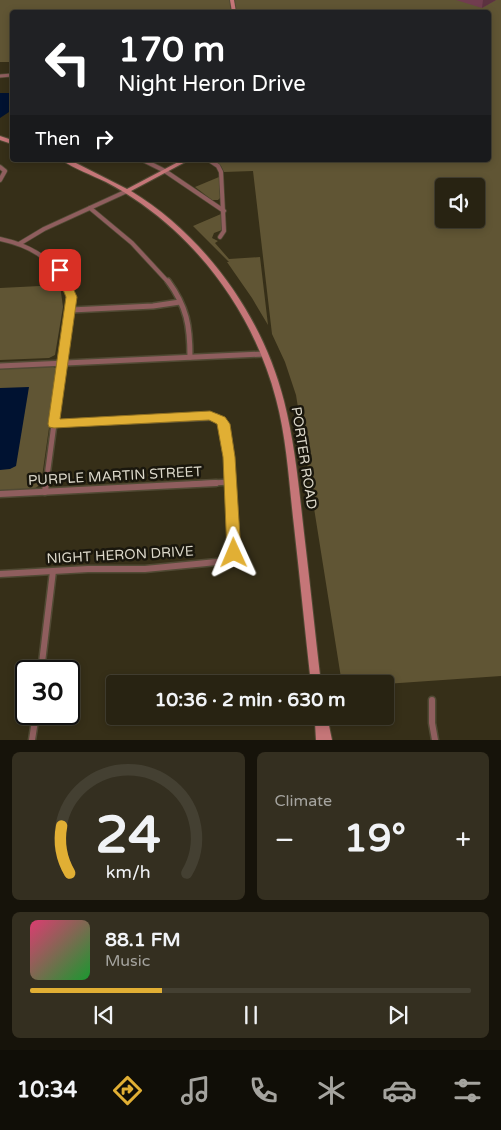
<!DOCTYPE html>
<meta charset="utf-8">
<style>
:root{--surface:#282312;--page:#342f20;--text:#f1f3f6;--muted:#a5a49f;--line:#444032;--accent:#e1af34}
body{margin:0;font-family:"Varela Round",sans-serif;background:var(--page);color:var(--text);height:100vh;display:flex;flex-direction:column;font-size:19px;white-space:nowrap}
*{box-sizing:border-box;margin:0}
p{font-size:16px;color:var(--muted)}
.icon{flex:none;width:28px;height:28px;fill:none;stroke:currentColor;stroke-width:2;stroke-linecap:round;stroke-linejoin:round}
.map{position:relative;height:740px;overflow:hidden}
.side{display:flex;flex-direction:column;gap:12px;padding:12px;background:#16130a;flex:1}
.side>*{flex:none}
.guide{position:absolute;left:10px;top:10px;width:481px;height:152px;border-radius:5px;box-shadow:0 2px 8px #0003,0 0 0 1px var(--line);background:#202124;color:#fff;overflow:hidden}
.buttons{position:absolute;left:435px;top:178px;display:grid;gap:10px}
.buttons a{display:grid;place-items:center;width:50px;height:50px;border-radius:5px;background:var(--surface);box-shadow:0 2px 8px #0003,0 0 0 1px var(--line);font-size:25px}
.speed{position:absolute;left:15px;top:660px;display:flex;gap:10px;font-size:25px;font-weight:700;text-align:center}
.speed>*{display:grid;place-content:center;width:65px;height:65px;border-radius:50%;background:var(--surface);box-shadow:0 2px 8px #0003,0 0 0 1px var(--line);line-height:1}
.speed .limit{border:2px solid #111;border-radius:8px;background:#fff;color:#111}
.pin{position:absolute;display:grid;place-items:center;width:42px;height:42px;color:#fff;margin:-21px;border-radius:10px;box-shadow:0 2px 8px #0006}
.me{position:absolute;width:55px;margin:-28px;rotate:359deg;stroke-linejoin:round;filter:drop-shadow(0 0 4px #0008)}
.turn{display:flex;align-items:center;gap:18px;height:105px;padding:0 25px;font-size:22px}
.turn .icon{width:65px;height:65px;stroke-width:2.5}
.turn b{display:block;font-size:35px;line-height:42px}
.then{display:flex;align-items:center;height:48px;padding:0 25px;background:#0003;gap:10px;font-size:19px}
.big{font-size:38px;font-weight:700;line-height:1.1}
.side .tile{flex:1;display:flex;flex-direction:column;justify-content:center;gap:8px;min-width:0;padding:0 18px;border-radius:8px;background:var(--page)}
.side .dial{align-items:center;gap:0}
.dial svg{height:130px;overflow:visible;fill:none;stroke:var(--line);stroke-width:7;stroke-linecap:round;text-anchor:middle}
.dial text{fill:var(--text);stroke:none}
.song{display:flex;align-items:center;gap:15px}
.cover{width:60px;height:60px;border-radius:8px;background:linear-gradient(135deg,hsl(340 70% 55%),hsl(130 70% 35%))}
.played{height:5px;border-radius:2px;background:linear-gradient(90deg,var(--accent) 30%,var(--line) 30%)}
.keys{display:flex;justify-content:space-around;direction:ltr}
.heat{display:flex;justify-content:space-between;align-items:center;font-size:28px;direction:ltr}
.side .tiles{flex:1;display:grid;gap:12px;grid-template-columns:1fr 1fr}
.tile:last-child{grid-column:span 2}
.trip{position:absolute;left:106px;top:675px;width:288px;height:50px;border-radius:5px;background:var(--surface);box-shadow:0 2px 8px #0003,0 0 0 1px var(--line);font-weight:700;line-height:50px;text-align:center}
.tab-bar{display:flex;height:80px;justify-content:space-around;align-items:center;background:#100e07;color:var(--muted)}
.tab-bar .icon{width:35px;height:35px}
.tab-bar .selected{color:var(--accent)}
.tab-bar b{font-size:22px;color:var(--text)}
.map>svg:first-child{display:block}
.green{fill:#605534;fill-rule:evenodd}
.water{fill:#001231}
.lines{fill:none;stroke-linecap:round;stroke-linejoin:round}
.street-far3-casing{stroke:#514a34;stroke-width:4.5}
.street-far2-casing{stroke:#514a34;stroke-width:5.5}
.street-far1-casing{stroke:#514a34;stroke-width:8}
.street-casing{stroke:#514a34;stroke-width:9}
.secondary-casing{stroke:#514a34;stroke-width:2}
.street-far3{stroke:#8f5e5e;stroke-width:3}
.street-far2{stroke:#8f5e5e;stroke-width:4}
.street-far1{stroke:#8f5e5e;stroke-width:5}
.street{stroke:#8f5e5e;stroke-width:6}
.secondary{fill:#c57678;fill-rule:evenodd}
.wall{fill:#713d4f}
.shaded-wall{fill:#5c3240}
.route{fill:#e1af34;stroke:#927222}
.labels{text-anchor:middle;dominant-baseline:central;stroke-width:5;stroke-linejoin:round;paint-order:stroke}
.street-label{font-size:14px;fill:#dcd8ca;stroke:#1a170d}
</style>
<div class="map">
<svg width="501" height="740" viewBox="0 0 501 740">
<rect width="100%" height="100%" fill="#362f18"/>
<!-- green -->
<g class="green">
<path d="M 0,0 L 501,0 L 501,676 L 385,684 L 342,684 L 296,395 L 285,362 L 272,334 L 253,171 L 224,172 L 221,166 L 213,160 L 489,160 L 489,12 L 12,12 L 12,62 L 0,62 ZM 444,186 L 476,186 L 476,219 L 444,219 Z"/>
<polygon points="219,177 220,198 218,200 212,200 195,187"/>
<polygon points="221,214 222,230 214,233 212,238 218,241 215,243 229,259 260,257 268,325 252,298 227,262 229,262 193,226"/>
<polygon points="60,285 63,307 55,355 49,358 0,360 0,288"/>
<polygon points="52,366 57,369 57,372 41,484 34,489 0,491 0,369"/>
</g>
<!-- water -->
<g class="water">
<polygon points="0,93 12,93 12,110 0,118"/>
<polygon points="29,387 16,466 10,469 0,470 0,388"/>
</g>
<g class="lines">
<defs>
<polyline id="street-far3" points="0,76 12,75"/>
<g id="street-far2">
<polyline points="143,160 165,171 224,211"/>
<polyline points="209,160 218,166 221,172 224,231 220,237"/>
<polyline points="0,167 5,171 0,180"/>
<polyline points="90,208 132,243 169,283"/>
<path d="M 0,239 C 28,245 51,257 65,283"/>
<polyline points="19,244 44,229 127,191"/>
</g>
<g id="street-far1">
<path d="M 168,281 C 187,307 190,326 190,357"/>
<polyline points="71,310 153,306 180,302"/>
<polyline points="0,366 264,354"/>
<polyline points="54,424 216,417 224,423 231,484"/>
<polyline points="46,484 71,297 65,281"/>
<polyline points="192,484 231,482"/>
</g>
<g id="street">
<polyline points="45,492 46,483"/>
<polyline points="0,494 216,483"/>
<polyline points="0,574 88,569 145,569 227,561 234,553 231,483"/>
<polyline points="41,671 53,571"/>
<polyline points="432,700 432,723 435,740"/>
<polyline points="32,740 36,714"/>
</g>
<g id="secondary">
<polygon points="230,0 234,0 236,12 232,12"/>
<polygon points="0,136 12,140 12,144 0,140"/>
<path d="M 62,160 L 70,160 L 127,189 L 182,160 L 189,160 L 131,191 C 205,236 263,317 284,401 C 295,444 299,489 304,533 C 310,583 315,633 321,684 L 311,684 C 305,631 300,579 294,526 C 289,484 287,440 276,399 C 259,334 223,275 174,230 C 153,211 131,195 106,182 C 92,175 74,169 62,160 Z"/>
<polygon points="317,716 327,716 332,740 316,740 315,723 317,719"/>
</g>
</defs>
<!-- street-far3 casing -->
<use href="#street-far3" class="street-far3-casing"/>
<!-- street-far2 casing -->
<use href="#street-far2" class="street-far2-casing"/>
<!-- street-far1 casing -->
<use href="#street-far1" class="street-far1-casing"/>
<!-- street casing -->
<use href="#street" class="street-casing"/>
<!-- secondary casing -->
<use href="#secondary" class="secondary-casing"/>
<!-- street-far3 -->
<use href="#street-far3" class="street-far3"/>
<!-- street-far2 -->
<use href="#street-far2" class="street-far2"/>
<!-- street-far1 -->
<use href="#street-far1" class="street-far1"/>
<!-- street -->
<use href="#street" class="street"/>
<!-- secondary -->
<use href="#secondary" class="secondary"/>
</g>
<!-- wall -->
<polygon class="wall" points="456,0 496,0 482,8"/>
<!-- shaded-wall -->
<polygon class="shaded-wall" points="483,0 496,0 482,8"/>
<!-- route -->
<polygon class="route" points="60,267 65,270 77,297 60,419 210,411 225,417 230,424 235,457 241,553 239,557 234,559 229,557 227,553 223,457 217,424 209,420 54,428 49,427 48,424 66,297 55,270"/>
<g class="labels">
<!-- street labels -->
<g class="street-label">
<text transform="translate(304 458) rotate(81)">PORTER ROAD</text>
<text transform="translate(115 476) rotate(-3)">PURPLE MARTIN STREET</text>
<text transform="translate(120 555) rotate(-3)">NIGHT HERON DRIVE</text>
</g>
</g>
</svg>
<div class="buttons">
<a><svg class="icon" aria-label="sound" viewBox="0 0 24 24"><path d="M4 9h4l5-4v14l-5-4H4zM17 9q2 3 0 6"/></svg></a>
</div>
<div class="speed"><div class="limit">30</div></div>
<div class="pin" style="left:60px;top:270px;background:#d93025"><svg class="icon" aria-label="arrive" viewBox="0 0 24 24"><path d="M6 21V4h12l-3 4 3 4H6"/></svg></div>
<svg class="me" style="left:234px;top:553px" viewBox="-20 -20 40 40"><path d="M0-17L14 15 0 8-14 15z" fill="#e1af34" stroke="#fff" stroke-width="4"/></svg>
<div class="trip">10:36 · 2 min · 630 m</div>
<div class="guide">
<div class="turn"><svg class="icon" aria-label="left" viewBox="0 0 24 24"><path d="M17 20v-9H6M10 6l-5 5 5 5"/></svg><div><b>170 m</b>Night Heron Drive</div></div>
<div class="then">Then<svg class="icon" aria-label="right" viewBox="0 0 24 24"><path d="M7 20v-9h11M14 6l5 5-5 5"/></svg></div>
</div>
</div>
<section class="side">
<div class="tiles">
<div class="tile dial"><svg viewBox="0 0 100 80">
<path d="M14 69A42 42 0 1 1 86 69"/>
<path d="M14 69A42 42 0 0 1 9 40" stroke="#e1af34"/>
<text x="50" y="56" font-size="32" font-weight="700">24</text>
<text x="50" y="72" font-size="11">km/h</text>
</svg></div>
<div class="tile"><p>Climate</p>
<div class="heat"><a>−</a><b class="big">19°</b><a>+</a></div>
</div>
<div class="tile">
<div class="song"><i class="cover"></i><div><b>88.1 FM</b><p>Music</p></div></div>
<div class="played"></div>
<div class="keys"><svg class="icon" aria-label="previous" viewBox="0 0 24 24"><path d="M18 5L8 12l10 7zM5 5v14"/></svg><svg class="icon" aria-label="pause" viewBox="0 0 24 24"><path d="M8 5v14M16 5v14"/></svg><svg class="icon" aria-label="next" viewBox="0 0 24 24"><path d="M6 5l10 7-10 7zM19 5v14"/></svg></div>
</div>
</div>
</section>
<nav class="tab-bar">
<b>10:34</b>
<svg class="icon selected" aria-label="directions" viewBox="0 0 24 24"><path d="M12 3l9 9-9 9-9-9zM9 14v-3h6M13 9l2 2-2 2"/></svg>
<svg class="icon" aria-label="music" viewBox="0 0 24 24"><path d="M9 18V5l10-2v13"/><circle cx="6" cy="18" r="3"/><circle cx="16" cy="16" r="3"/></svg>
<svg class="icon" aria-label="phone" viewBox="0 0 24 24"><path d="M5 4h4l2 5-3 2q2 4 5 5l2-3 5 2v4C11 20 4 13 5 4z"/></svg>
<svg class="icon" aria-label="climate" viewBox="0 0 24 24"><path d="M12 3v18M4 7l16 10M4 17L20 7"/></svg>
<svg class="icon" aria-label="car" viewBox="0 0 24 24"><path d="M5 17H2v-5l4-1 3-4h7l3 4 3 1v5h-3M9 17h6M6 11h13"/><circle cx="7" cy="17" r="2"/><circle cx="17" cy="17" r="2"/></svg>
<svg class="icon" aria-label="filters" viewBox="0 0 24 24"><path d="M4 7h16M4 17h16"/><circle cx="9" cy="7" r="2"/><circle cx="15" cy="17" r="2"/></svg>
</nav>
